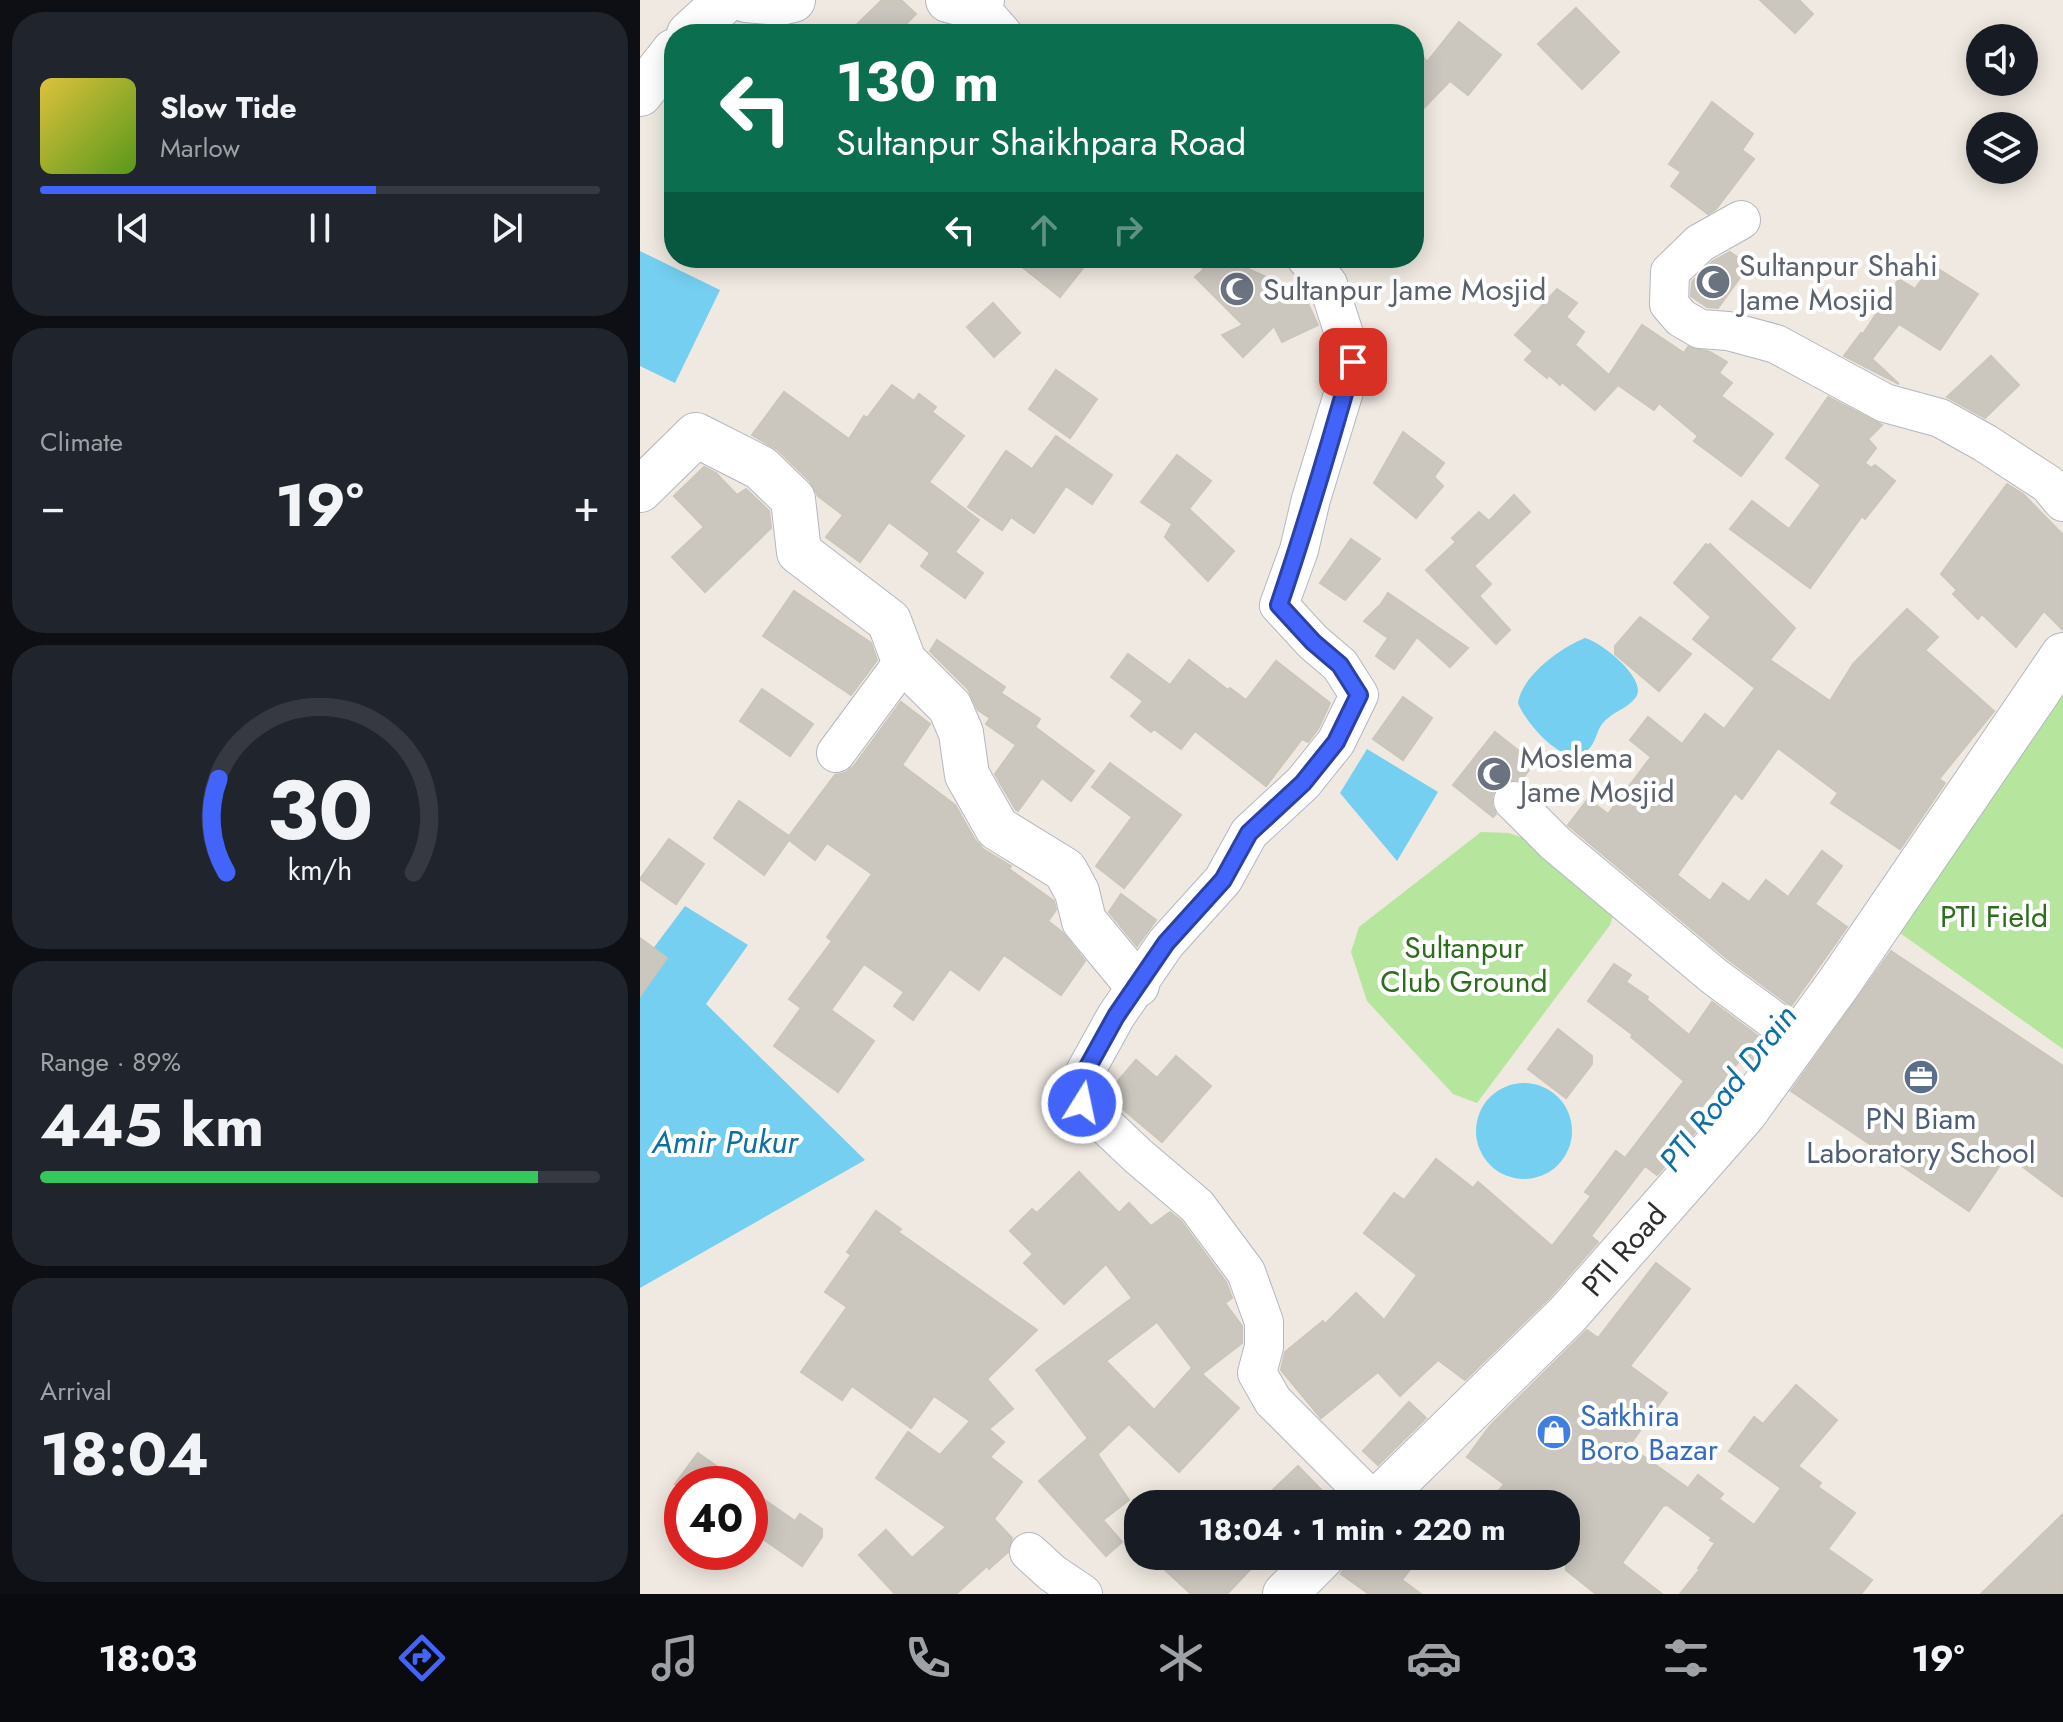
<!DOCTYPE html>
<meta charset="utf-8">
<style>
:root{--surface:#171b24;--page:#20242c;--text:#f1f3f6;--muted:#9ea1a6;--line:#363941;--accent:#4264fb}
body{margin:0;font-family:Jost,sans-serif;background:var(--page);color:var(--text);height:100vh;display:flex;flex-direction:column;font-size:30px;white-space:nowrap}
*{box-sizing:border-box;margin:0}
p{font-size:26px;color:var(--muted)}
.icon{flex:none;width:44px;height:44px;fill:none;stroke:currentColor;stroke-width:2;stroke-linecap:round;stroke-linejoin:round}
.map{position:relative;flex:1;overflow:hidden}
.side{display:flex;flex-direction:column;gap:12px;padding:12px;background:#0d0f14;width:640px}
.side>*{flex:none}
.banner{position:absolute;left:24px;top:24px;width:760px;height:244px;border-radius:32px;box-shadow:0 4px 20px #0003;background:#0b6e4f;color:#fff;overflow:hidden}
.fabs{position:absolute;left:1326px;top:24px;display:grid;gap:16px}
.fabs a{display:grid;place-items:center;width:72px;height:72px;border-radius:50%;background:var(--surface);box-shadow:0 4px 20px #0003;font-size:40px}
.speed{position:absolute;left:24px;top:1466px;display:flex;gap:16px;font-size:40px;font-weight:700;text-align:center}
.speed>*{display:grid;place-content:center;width:104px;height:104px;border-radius:50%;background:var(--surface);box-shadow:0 4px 20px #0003;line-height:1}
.speed .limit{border:12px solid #d22;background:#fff;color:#111}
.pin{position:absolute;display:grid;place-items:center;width:68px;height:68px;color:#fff;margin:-34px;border-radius:16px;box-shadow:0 4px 12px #0006}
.me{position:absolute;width:88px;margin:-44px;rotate:10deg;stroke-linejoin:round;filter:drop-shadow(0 0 6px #0008)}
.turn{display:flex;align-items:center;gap:28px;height:168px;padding:0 40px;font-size:36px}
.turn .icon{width:104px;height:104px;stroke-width:2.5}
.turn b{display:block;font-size:56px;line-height:68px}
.lanes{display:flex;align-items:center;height:76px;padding:0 40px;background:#0003;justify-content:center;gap:40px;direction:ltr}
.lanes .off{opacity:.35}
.big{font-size:60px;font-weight:700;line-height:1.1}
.side .widget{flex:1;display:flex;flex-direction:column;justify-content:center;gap:12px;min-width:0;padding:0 28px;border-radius:32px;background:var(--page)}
.side .dial{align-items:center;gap:0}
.dial svg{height:208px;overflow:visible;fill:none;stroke:var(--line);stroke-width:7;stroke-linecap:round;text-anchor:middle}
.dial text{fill:var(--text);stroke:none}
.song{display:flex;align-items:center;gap:24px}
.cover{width:96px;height:96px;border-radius:12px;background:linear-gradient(135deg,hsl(50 70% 55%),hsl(90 70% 35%))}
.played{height:8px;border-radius:4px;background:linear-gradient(90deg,var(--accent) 60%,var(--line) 60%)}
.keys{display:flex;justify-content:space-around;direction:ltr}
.heat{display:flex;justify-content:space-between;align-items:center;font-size:44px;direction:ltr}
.charge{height:12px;border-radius:6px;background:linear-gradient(90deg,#34c759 89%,var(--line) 0)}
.trip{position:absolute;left:484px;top:1490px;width:456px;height:80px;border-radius:32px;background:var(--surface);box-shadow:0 4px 20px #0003;font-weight:700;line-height:80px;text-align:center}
.tabs{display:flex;height:128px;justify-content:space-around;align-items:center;background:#090b0e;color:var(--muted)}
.tabs .icon{width:56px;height:56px}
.tabs .active{color:var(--accent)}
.tabs b{font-size:36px;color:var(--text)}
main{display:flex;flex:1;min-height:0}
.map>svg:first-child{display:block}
.green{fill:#b6e59e}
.water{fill:#75cff0}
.building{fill:#cbc7bf;stroke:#cbc5ba;stroke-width:2;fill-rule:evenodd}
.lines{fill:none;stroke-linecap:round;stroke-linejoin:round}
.tertiary-casing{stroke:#b4b7c1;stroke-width:40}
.secondary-casing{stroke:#b4b7c1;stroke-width:46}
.tertiary{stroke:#fff;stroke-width:38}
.secondary{stroke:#fff;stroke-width:44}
.route-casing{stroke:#2b41a3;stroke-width:20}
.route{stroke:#4264fb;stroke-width:14}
.labels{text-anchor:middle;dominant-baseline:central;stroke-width:8;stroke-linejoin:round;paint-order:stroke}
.worship-label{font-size:30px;fill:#5b616d;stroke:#fff;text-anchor:start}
.park-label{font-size:30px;fill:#2c6e1b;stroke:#fff}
.service-label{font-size:30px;fill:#4e5e75;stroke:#fff}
.street-label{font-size:30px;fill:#2e2e2e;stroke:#fff}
.shop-label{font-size:30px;fill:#366cbe;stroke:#fff;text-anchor:start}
.water-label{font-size:32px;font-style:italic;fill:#0d6fa3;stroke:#fff}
</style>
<main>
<section class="side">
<div class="widget">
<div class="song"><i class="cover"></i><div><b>Slow Tide</b><p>Marlow</p></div></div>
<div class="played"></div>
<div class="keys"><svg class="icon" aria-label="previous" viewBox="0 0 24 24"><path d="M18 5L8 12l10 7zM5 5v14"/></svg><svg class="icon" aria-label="pause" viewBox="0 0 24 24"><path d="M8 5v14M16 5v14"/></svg><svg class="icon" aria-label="next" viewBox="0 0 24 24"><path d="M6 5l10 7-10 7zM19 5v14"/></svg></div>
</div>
<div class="widget"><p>Climate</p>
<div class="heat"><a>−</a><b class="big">19°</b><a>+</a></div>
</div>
<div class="widget dial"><svg viewBox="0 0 100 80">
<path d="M14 69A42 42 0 1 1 86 69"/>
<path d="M14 69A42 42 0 0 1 11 33" stroke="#4264fb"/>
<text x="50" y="56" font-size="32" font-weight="700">30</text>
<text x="50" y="72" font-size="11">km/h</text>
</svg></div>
<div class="widget"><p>Range · 89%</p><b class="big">445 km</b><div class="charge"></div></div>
<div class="widget"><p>Arrival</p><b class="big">18:04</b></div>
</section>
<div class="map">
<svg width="1423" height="1594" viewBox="0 0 1423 1594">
<rect width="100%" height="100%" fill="#efe9e1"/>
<!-- green -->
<g class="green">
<polygon points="1423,690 1423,1049 1260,933"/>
<polygon points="841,832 869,833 897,843 976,906 970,925 837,1103 813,1094 727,1001 711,952 719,927"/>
</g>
<!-- water -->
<g class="water">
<polygon points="0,251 80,290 35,383 0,366"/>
<path d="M 945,638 C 961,642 1008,679 996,697 C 988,709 971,712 962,724 C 956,732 956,743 947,751 C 925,770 885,722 878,703 C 882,676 920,648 945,638 Z"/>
<polygon points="727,749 798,792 757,861 700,793"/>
<polygon points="45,906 108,945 66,1004 225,1160 0,1288 0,966"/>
<circle cx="884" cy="1131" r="48"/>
</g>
<!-- building -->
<g class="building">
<polygon points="242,0 261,0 276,14 256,34 207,34"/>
<polygon points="1120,0 1159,0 1173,14 1155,33"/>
<polygon points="936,8 979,52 942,89 898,44"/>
<polygon points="819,22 861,55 828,95 810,81 774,118 774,44 787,62"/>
<polygon points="1072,102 1113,134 1102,150 1114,159 1076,209 1068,214 1031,186 1041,172 1029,164"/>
<polygon points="1090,252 1109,265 1078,308 1067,307 1051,296 1052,282 1073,261"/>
<polygon points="371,258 451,258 420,297"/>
<polygon points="549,258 597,258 608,269 663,293 678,325 642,342 634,326 603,357 582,335 603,325 555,277 564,269"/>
<polygon points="1292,265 1338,294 1300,350 1259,324 1232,359 1259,384 1204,356 1221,333 1223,334 1259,279 1275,289"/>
<polygon points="917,289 937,303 926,317 944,332 935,345 969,375 1002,325 1044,353 1048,347 1070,352 1087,362 1079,373 1092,383 1081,396 1133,434 1101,476 1054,441 1058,436 1019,403 1014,410 978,385 955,410 922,382 920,385 909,375 907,378 885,360 893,351 875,335"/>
<polygon points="353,303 380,333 354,357 327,327"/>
<polygon points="1351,356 1379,385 1345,418 1307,397"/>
<polygon points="416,370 457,399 430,438 389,409"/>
<polygon points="252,385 274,401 279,394 296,407 292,412 324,436 289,482 339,520 315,552 343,573 325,598 281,566 290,553 249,522 220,562 186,537 203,515 178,496 170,481 138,450 112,435 144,392 209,439 224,416 227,418"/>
<polygon points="1188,397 1242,425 1228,439 1236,448 1225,463 1231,468 1235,465 1255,481 1225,519 1222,516 1170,588 1090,529 1112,501 1149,529 1181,485 1146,458"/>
<polygon points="763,432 804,463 794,477 803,486 776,518 734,483"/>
<polygon points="416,436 472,475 452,504 426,486 394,533 371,517 362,530 328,507 366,451 392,469"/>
<polygon points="537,455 571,481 549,509 594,551 568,581 525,537 532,524 501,502"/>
<polygon points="64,467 76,473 97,495 106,489 129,511 131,528 65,592 32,557 64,527 34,496"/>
<polygon points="1367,484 1383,494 1423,535 1423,630 1404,611 1376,647 1342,614 1338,619 1313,594 1317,590 1301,574"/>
<polygon points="874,495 890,512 834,566 851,584 839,596 870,630 856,644 786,570 816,542 812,538 839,512 849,521"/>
<polygon points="711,539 740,559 705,600 680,583"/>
<polygon points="1066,544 1069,546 1070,544 1155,628 1130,660 1190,701 1213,664 1267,609 1298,637 1285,650 1354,711 1299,779 1305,783 1260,849 1191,803 1198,793 1138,748 1102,799 1095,793 1037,875 1070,901 1083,883 1109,902 1126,880 1148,897 1182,851 1202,866 1175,904 1207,927 1151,1006 1089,960 928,825 948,799 968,814 1011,757 990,740 1008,717 1042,744 1065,714 1084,729 1115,688 1053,639 1071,617 1034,583"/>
<polygon points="154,591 231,643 237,660 211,695 123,636"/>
<polygon points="748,593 828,648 810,667 777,637 754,669 736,656 748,638 724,621 741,604"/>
<polygon points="1000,617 1051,654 1019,691 975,654 975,646"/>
<polygon points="297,640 365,687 361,693 400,719 395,727 454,771 431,801 402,778 378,811 376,810 355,774 376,745 346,724 350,718 338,710 328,689 290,651"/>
<polygon points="488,654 530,685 549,660 588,690 590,688 606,700 636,661 690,703 678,729 668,742 662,739 626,786 555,731 541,749 514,729 511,732 491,716 503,701 471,677"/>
<polygon points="122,689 173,724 150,756 100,721"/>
<polygon points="763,697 792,718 763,760 733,739"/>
<polygon points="261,702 290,724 262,765 315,805 335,840 343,849 371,866 369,869 414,901 416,910 408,921 422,932 445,961 421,995 364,955 339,990 310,969 273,1020 254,1006 264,992 224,964 191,1010 234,1041 198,1092 134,1046 161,1008 149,999 192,941 187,937 232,874 187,843 175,860 149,840 124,875 74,838 99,801 149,836 195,775 205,773 214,766"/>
<polygon points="855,732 894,763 881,781 868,780 857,786 852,796 852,806 856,814 853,817 813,785"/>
<polygon points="470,763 541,815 484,888 456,866 492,817 452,787"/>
<polygon points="29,839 64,864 36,904 0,879"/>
<polygon points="481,894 516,920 497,946 469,912"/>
<polygon points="0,938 27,958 0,996"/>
<polygon points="1251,951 1423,1066 1423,1197 1367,1155 1329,1211 1151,1091"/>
<polygon points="974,964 991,975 986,982 1008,997 1007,1000 1049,1035 1072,1002 1126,1042 1108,1066 1100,1060 1049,1122 1058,1129 1017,1175 1005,1166 951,1236 958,1242 909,1298 825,1380 798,1360 760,1396 738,1372 681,1418 641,1370 645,1352 683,1321 685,1324 716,1293 744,1320 777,1275 724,1233 754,1193 764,1200 796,1159 833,1188 838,1182 912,1246 951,1196 945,1192 976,1151 985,1158 1044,1081 991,1037 993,1035 948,1001"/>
<polygon points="918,1029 952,1056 952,1064 926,1098 888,1069"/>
<polygon points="536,1056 571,1086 522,1142 466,1095 496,1060 517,1078"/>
<path d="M 439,1172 L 479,1213 L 489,1203 L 511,1226 L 530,1212 L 541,1221 L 586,1282 L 592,1298 L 585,1303 L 602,1326 L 602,1343 L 562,1374 L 599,1408 L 539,1472 L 489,1424 L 459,1453 L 396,1370 L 492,1298 L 466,1264 L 424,1304 L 384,1263 L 393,1254 L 370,1231 L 392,1209 L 397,1213 ZM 517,1322 L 552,1368 L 514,1410 L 466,1361 Z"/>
<polygon points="236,1211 261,1229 258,1232 397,1330 347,1379 373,1409 349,1429 364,1442 350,1457 382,1482 354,1519 372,1538 368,1552 349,1569 347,1566 316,1594 255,1594 219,1555 246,1530 272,1558 306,1527 236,1478 268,1432 300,1455 330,1421 294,1396 271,1428 212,1386 202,1400 161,1372 207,1307 185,1292 211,1255 207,1252"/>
<polygon points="1016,1263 1050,1289 990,1366 1027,1393 989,1446 1048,1488 1058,1475 1083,1494 1079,1499 1114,1525 1141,1488 1089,1451 1114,1417 1123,1424 1156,1385 1197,1420 1158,1466 1181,1483 1178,1487 1215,1513 1188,1549 1232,1580 1221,1594 1040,1594 1060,1569 1058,1568 1075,1543 1070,1540 1072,1538 1027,1505 1023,1506 982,1563 1022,1594 956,1594 926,1570 926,1504 848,1504 864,1484 827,1457 850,1426 947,1330 958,1338"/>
<polygon points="769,1402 786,1418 738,1465 723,1451"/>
<polygon points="447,1439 489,1500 463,1520 482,1542 466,1556 399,1481"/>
<polygon points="58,1453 102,1484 35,1484"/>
<polygon points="658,1466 695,1504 618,1504"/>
<polygon points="110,1490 155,1521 160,1514 182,1529 182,1537 162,1566 110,1530"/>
<polygon points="1423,1514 1423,1594 1341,1594"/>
<polygon points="510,1556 623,1556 587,1594 551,1594"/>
<polygon points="707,1556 735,1556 748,1565 754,1556 780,1556 762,1580 781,1594 729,1594 701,1574 707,1563"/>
</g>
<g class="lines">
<defs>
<g id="tertiary">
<polyline points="345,0 341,9 363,34"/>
<polyline points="1101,220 1060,243 1030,272 1029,304 1041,318 1060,329 1088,331 1136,344 1245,403 1300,418 1345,443 1408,484 1423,502"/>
<polyline points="666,258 688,284 713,362 671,499 659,550 639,605 673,642 700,665 719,695 696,742 663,783 609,833 583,880 526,943 476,1016 445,1072 440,1090 442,1103 498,1156 557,1206 606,1272 624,1322 624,1347 617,1373 633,1401 735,1503"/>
<polyline points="196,753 264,661"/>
<polyline points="873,801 915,843 1075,977 1159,1039"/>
<polyline points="389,1552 412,1573 443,1594"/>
</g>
<g id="secondary">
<polyline points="106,0 140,3 153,0"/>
<polyline points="308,0 341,9"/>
<polyline points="49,34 86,0"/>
<polyline points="0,94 34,51"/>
<polyline points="0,490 56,435 121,468 153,499 159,552 249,621 264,661 310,707 321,733 327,775 357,828 425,870 437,892 444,921 497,985"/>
<polyline points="734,1504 927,1315 1104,1114 1199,983 1423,655"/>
<polyline points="645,1594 683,1556"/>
</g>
</defs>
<!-- tertiary casing -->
<use href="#tertiary" class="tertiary-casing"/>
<!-- secondary casing -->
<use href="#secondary" class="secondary-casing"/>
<!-- tertiary -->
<use href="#tertiary" class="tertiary"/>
<!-- secondary -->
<use href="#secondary" class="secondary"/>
</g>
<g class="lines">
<defs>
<path id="route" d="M 442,1103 L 440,1090 L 445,1072 L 476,1016 L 526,943 L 583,880 L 609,833 L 663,783 L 696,742 L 719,695 L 700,665 L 673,642 L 639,605 C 666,525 690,444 713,362"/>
</defs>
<!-- route casing -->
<use href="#route" class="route-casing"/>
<!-- route -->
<use href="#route" class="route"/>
</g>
<!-- icons -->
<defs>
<symbol id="mosque-disc" viewBox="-11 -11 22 22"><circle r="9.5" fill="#6b7280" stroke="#fff"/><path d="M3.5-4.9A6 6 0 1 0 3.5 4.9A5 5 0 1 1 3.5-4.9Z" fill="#fff"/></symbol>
<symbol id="office-disc" viewBox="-11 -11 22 22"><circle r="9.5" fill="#5c6f8a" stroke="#fff"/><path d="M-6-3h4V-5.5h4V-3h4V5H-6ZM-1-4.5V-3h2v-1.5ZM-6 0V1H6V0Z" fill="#fff"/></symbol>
<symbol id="shop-disc" viewBox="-11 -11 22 22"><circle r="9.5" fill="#3f7fe0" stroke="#fff"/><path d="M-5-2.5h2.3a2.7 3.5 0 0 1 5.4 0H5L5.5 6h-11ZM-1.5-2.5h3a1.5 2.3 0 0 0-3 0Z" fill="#fff"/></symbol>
</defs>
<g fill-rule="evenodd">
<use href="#mosque-disc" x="1053" y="262" width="40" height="40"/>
<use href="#mosque-disc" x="577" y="269" width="40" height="40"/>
<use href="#mosque-disc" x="834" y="754" width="40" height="40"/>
<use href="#office-disc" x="1261" y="1057" width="40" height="40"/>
<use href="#shop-disc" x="894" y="1412" width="40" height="40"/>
</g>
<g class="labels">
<!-- worship labels -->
<g class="worship-label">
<text x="1099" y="265">Sultanpur Shahi<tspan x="1099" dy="34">Jame Mosjid</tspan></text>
<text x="623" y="289">Sultanpur Jame Mosjid</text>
<text x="880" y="757">Moslema<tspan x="880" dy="34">Jame Mosjid</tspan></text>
</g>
<!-- park labels -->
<g class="park-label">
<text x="1354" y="916">PTI Field</text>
<text x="824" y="947">Sultanpur<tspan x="824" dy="34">Club Ground</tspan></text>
</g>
<!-- service labels -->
<g class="service-label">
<text x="1281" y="1118">PN Biam<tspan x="1281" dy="34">Laboratory School</tspan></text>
</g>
<!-- street labels -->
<g class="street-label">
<text transform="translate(984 1250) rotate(-49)">PTI Road</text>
</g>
<!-- shop labels -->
<g class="shop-label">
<text x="940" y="1415">Satkhira<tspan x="940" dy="34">Boro Bazar</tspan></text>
</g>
<!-- water labels -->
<g class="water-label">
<text transform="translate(1088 1088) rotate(-52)">PTI Road Drain</text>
<text x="85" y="1142">Amir Pukur</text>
</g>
</g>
</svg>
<div class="fabs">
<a><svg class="icon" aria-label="sound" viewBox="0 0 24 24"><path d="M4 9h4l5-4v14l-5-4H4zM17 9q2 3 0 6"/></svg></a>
<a><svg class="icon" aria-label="layers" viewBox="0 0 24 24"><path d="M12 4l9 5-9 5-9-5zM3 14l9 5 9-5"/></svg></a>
</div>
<div class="speed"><div class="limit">40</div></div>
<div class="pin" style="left:713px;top:362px;background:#d93025"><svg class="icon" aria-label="arrive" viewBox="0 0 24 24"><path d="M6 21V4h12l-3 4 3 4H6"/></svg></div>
<svg class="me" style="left:442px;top:1103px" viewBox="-20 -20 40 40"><circle r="17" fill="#4264fb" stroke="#fff" stroke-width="3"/><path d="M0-11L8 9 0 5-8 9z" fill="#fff"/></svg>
<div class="trip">18:04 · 1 min · 220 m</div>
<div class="banner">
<div class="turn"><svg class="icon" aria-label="left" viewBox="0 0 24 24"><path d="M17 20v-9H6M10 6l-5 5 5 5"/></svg><div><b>130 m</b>Sultanpur Shaikhpara Road</div></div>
<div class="lanes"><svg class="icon" aria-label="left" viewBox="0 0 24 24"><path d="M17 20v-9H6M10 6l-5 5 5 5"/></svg><svg class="icon off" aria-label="ahead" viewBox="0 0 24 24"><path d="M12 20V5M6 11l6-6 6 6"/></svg><svg class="icon off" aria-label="right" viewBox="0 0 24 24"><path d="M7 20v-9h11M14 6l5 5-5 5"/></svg></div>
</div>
</div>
</main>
<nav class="tabs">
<b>18:03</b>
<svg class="icon active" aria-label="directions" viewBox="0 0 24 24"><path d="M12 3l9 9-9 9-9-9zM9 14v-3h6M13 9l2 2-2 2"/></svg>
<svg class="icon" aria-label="music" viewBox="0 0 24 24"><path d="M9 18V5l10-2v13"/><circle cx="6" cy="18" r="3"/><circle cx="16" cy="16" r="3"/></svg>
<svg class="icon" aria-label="phone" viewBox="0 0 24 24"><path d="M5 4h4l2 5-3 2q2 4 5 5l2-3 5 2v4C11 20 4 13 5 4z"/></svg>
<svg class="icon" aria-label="climate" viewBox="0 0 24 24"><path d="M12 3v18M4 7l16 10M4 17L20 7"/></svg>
<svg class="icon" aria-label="car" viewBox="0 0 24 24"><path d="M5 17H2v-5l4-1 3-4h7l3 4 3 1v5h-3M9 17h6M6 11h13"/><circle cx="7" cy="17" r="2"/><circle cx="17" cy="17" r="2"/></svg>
<svg class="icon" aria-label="filters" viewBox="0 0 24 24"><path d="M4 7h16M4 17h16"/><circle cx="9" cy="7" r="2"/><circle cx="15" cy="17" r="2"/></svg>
<b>19°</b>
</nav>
